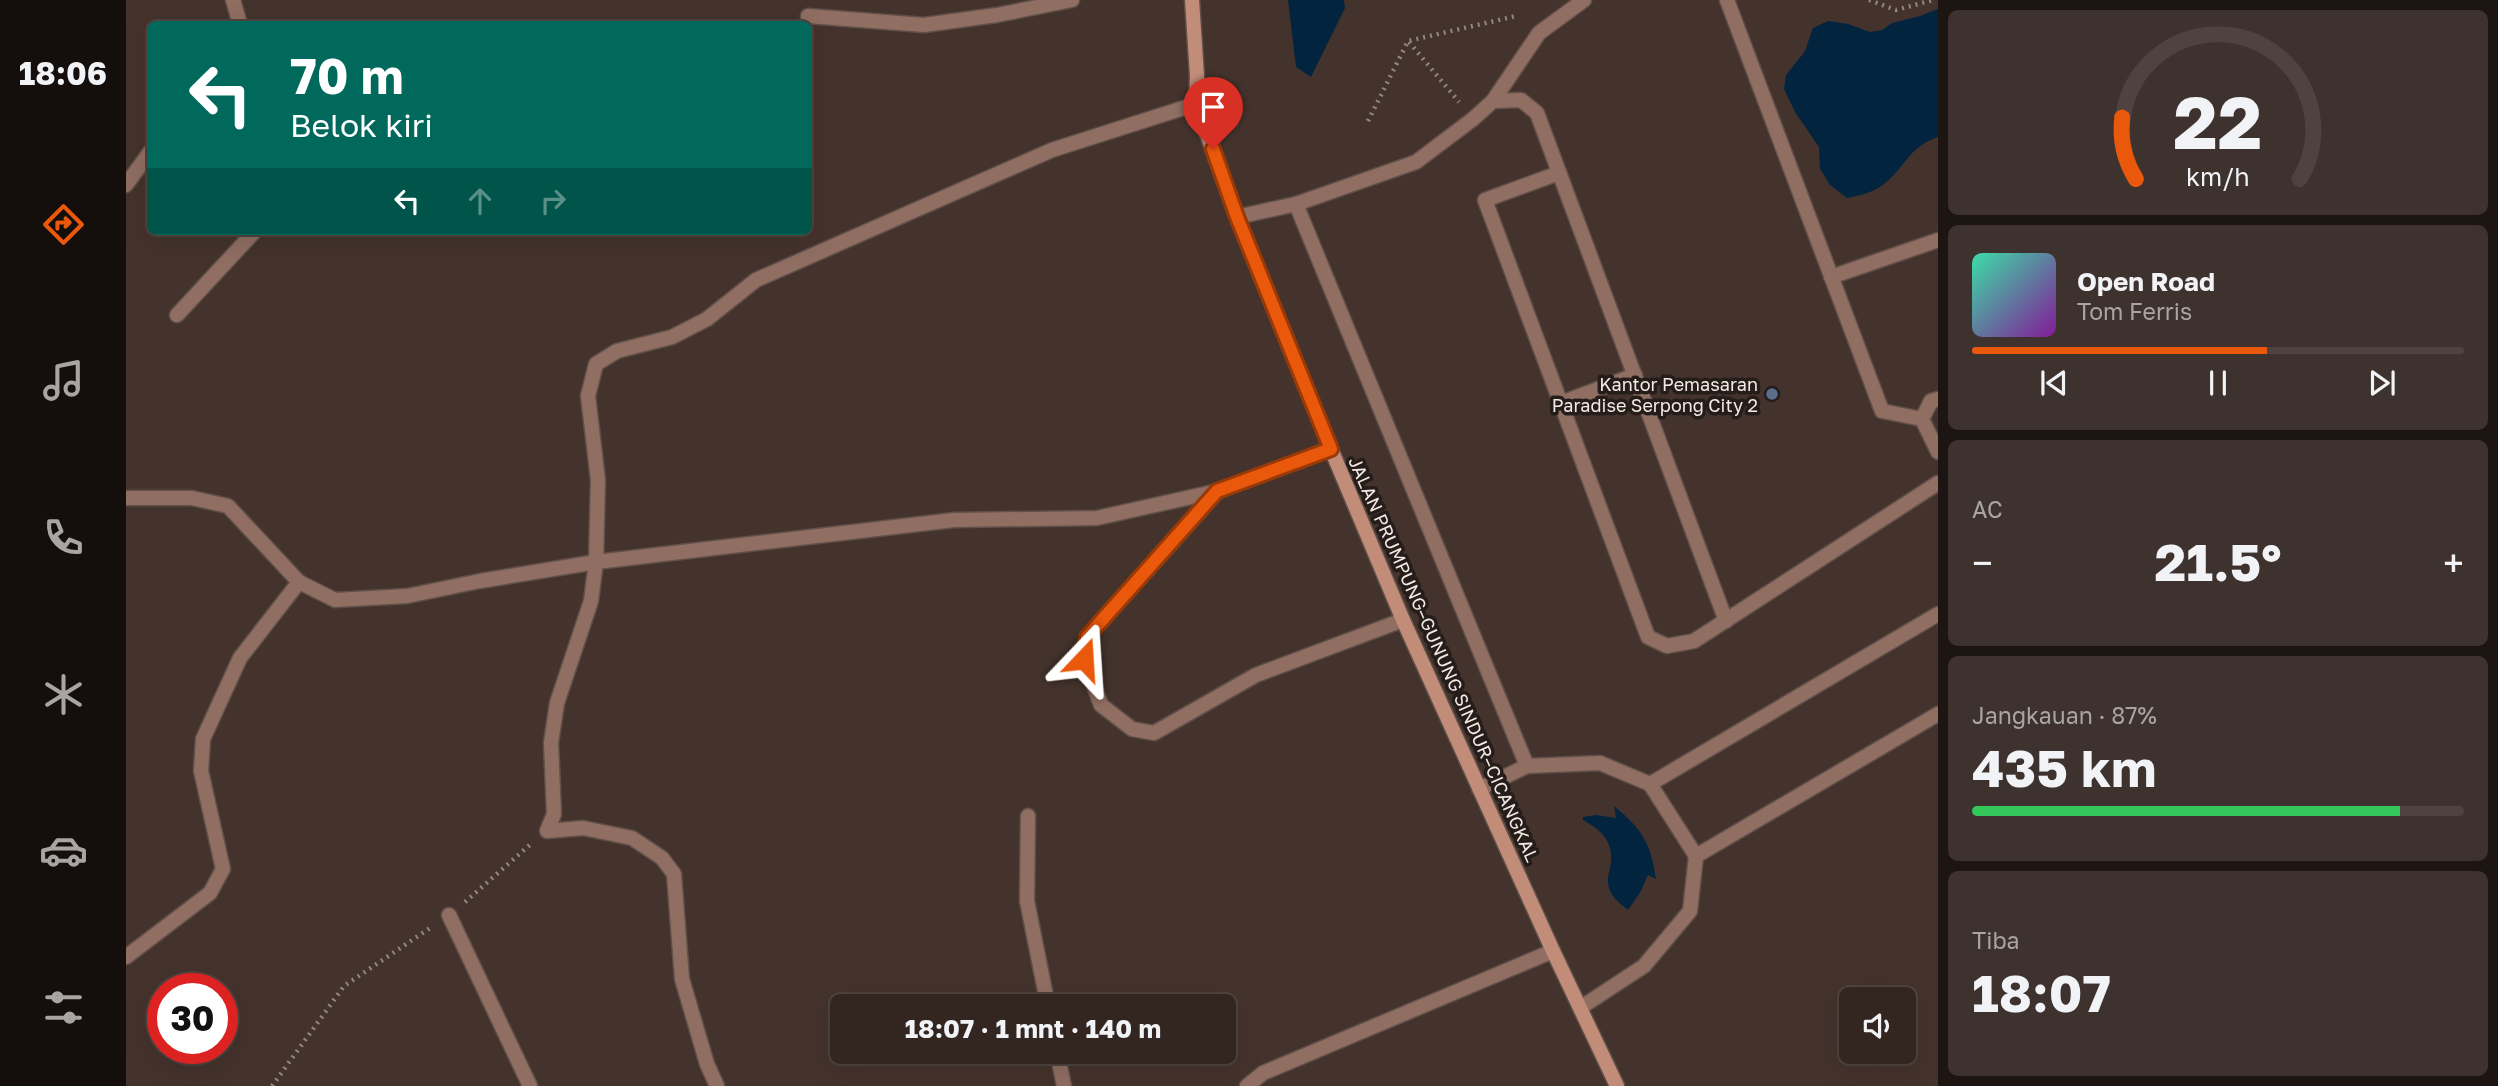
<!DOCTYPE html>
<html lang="id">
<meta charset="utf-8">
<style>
:root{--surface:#332621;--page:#3e322e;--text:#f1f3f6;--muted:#a9a5a5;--line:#4e433f;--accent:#ea580c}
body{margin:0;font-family:"Golos Text",sans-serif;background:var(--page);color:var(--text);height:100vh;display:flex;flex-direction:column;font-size:26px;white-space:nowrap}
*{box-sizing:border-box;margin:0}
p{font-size:23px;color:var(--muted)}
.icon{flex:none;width:38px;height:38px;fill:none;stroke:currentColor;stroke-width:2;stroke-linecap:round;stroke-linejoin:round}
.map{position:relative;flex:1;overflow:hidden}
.sheet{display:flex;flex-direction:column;gap:10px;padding:10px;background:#1c1512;width:560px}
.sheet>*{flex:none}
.top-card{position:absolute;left:21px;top:21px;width:665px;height:214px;border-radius:10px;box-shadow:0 7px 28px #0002,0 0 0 2px var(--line);background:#00695c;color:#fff;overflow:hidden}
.tools{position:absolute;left:1713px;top:987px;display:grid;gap:14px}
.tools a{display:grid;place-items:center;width:77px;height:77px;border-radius:10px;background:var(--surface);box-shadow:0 7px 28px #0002,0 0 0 2px var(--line);font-size:35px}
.speed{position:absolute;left:21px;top:973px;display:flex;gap:14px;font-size:35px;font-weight:700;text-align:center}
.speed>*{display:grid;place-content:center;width:91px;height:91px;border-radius:50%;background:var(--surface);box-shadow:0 7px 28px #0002,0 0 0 2px var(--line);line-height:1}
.speed .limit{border:10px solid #d22;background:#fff;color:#111}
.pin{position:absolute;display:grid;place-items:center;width:60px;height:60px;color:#fff;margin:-72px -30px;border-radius:50% 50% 50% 0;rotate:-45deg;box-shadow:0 0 7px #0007}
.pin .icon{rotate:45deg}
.me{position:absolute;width:77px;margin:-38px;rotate:20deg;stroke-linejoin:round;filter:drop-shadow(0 0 5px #0008)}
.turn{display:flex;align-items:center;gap:24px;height:147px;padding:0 28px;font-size:32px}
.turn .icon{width:91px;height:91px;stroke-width:2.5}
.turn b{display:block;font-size:49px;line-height:60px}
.lanes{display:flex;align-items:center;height:66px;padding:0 28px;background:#0003;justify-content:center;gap:35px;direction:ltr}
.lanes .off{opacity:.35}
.big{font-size:52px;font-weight:700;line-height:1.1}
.sheet .tile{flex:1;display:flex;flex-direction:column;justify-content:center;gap:10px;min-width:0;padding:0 24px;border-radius:10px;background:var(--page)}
.sheet .dial{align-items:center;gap:0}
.dial svg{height:182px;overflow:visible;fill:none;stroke:var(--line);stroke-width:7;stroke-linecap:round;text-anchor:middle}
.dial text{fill:var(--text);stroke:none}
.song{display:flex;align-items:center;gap:21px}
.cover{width:84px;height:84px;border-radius:10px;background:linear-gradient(135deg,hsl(160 70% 55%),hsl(290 70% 35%))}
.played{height:7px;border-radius:4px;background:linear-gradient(90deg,var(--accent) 60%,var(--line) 60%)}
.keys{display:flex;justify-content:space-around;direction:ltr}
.heat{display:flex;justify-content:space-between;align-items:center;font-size:38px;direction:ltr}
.charge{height:10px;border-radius:5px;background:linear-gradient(90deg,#34c759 87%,var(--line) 0)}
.trip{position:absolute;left:704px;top:994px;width:406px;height:70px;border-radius:10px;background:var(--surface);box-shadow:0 7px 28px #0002,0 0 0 2px var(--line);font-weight:700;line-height:70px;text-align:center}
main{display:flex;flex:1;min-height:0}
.tab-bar{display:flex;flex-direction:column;width:126px;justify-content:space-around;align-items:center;background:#140f0d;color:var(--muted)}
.tab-bar .icon{width:49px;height:49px}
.tab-bar .selected{color:var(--accent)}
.tab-bar b{font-size:32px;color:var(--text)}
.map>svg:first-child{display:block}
.water{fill:#03243f}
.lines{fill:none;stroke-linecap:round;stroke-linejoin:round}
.service-casing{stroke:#605049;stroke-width:17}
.pedestrian-casing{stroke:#605049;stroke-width:17}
.minor-casing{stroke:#605049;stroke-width:17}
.secondary-casing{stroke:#605049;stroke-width:17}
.path{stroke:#94857f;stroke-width:4.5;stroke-dasharray:2 5;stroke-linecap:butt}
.service{stroke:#906e62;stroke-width:14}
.pedestrian{stroke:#906e62;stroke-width:14}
.minor{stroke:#906e62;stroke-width:14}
.secondary{stroke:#c18c78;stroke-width:14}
.route-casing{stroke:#983908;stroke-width:18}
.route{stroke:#ea580c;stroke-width:12}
.service-dot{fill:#5c6f8a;stroke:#251d19;stroke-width:2.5}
.labels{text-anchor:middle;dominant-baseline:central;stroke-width:7;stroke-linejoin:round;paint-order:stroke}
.poi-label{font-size:18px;fill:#f5e9e4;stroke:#251d19;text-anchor:end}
.street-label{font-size:18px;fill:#f5e9e4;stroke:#251d19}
</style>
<main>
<nav class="tab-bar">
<b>18:06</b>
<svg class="icon selected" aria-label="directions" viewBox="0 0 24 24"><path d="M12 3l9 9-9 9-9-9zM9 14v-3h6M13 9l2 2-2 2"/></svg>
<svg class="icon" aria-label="music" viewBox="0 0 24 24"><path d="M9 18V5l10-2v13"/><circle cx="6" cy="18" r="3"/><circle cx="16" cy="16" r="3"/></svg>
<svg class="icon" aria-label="phone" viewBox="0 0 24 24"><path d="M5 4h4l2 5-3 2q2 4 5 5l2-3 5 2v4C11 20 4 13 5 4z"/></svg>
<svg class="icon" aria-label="climate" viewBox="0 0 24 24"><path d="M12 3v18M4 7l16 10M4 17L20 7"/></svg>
<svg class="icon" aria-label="car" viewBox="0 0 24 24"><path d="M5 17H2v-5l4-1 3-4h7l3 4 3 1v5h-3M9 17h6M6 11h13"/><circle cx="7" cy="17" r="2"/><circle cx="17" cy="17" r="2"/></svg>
<svg class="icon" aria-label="filters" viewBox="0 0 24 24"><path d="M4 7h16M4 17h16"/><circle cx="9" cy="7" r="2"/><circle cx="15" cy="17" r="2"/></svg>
</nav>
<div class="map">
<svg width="1812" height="1086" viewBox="0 0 1812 1086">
<rect width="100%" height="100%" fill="#44332c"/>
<!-- water -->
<g class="water">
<polygon points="1162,0 1218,0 1219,8 1185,77 1170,67"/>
<path d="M 1812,9 L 1812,137 C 1782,147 1780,167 1758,184 C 1747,193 1735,195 1721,198 L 1704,185 L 1694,169 L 1693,147 L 1669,112 L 1658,89 L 1660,75 L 1679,51 L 1687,28 L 1702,21 L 1722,24 L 1744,32 L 1756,30 L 1766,23 L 1794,16 Z"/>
<path d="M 1488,806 C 1516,829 1525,843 1530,879 L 1522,875 L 1515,891 L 1502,910 C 1493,903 1484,896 1482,884 C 1481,877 1484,870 1485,862 C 1487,841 1474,829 1457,820 L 1457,817 L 1470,815 L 1490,818 Z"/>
</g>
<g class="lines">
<defs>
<g id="service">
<polyline points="1433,173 1359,200 1522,637 1541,646 1568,641 1812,483"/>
<polyline points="1170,204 1401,766"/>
<polyline points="1111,217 1170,204 1290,162 1347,119 1367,101 1395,100 1411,113 1600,621"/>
<polyline points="1812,399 1805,401 1796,419 1812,452"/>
<polyline points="1435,403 1509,375"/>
</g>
<g id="pedestrian">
<polyline points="1601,0 1756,411 1796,419"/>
<polyline points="1367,101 1413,33 1458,0"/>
<polyline points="1705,277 1812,240"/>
</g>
<g id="minor">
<polyline points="107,0 114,24"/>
<polyline points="682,16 798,25 871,15 946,0"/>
<polyline points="0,185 24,152"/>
<polyline points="51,315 129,231"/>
<polyline points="1092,491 961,637 958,659 975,705 1006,729 1028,733 1130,675 1277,620"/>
<polyline points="0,498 66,498 102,506 173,582 209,600 281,596 354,581 470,562 472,480 462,396 470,364 491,351 546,337 581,319 630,280 926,150 1070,104"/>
<polyline points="1524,784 1570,856"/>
<polyline points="1353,789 1401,766 1474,763 1524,784 1812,614"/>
<polyline points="902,816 901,901 922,1006"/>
<polyline points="323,915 404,1086"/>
<polyline points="0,957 84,893 97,869 75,771 77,739 114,658 173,582"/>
<polyline points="1454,1008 1518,966 1564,911 1570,856 1812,714"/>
<polyline points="931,1052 938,1086"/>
<polyline points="591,1086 581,1064 556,979 548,874 536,858 506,838 457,828 421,831 428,814 425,743 431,703 465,601 470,562 828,520 971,518 1092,491 1205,449"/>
<polyline points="1121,1086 1137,1073 1427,951"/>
</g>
<polyline id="secondary" points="1066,0 1071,76 1070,104 1111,217 1205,449 1277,620 1427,951 1491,1086"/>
</defs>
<!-- service casing -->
<use href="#service" class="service-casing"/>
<!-- pedestrian casing -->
<use href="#pedestrian" class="pedestrian-casing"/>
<!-- minor casing -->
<use href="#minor" class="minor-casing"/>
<!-- secondary casing -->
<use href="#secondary" class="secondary-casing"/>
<!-- path -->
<g class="path">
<polyline points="1743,0 1770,10 1807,0"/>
<polyline points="1283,42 1333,102"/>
<polyline points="1242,121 1282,41 1390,16"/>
<polyline points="339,902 406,843"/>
<polyline points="146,1086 218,986 304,928"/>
</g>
<!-- service -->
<use href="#service" class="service"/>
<!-- pedestrian -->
<use href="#pedestrian" class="pedestrian"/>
<!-- minor -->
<use href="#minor" class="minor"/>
<!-- secondary -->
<use href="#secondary" class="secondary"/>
</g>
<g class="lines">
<defs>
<polyline id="route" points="958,659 961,637 1091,491 1205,449 1111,217 1087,149"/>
</defs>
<!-- route casing -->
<use href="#route" class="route-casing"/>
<!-- route -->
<use href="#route" class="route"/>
</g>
<!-- markers -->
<circle class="service-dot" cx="1646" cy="394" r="7"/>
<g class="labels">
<!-- poi labels -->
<g class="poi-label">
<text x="1632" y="384">Kantor Pemasaran<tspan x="1632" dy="21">Paradise Serpong City 2</tspan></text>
</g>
<!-- street labels -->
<g class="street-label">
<text transform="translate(1318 659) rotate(66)">JALAN PRUMPUNG–GUNUNG SINDUR–CICANGKAL</text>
</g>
</g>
</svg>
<div class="tools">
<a><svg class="icon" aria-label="sound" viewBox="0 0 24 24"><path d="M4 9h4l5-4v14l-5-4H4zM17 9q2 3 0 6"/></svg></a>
</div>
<div class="speed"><div class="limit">30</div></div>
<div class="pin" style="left:1087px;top:149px;background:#d93025"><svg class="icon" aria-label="arrive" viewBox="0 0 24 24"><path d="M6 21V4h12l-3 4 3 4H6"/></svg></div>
<svg class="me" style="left:958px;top:659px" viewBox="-20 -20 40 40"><path d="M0-17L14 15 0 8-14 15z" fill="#ea580c" stroke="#fff" stroke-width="4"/></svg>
<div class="trip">18:07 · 1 mnt · 140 m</div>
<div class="top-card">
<div class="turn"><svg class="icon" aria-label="left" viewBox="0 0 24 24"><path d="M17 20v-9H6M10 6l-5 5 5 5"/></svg><div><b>70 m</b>Belok kiri</div></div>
<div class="lanes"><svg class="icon" aria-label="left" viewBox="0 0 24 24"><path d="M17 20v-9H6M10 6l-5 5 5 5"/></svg><svg class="icon off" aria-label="ahead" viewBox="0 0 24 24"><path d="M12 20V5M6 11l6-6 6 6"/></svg><svg class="icon off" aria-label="right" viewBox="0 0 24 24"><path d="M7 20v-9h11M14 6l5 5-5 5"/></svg></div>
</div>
</div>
<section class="sheet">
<div class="tile dial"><svg viewBox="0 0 100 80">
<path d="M14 69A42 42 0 1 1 86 69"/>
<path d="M14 69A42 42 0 0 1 8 42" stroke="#ea580c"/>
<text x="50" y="56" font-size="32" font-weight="700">22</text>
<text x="50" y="72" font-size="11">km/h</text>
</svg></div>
<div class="tile">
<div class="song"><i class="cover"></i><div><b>Open Road</b><p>Tom Ferris</p></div></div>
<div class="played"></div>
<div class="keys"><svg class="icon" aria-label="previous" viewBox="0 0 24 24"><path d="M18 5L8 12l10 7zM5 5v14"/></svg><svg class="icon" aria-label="pause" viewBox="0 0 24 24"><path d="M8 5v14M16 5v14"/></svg><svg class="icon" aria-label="next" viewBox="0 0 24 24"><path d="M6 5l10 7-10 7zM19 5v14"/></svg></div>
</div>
<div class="tile"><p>AC</p>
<div class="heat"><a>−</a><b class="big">21.5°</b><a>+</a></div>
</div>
<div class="tile"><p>Jangkauan · 87%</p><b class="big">435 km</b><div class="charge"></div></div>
<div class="tile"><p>Tiba</p><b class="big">18:07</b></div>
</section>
</main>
